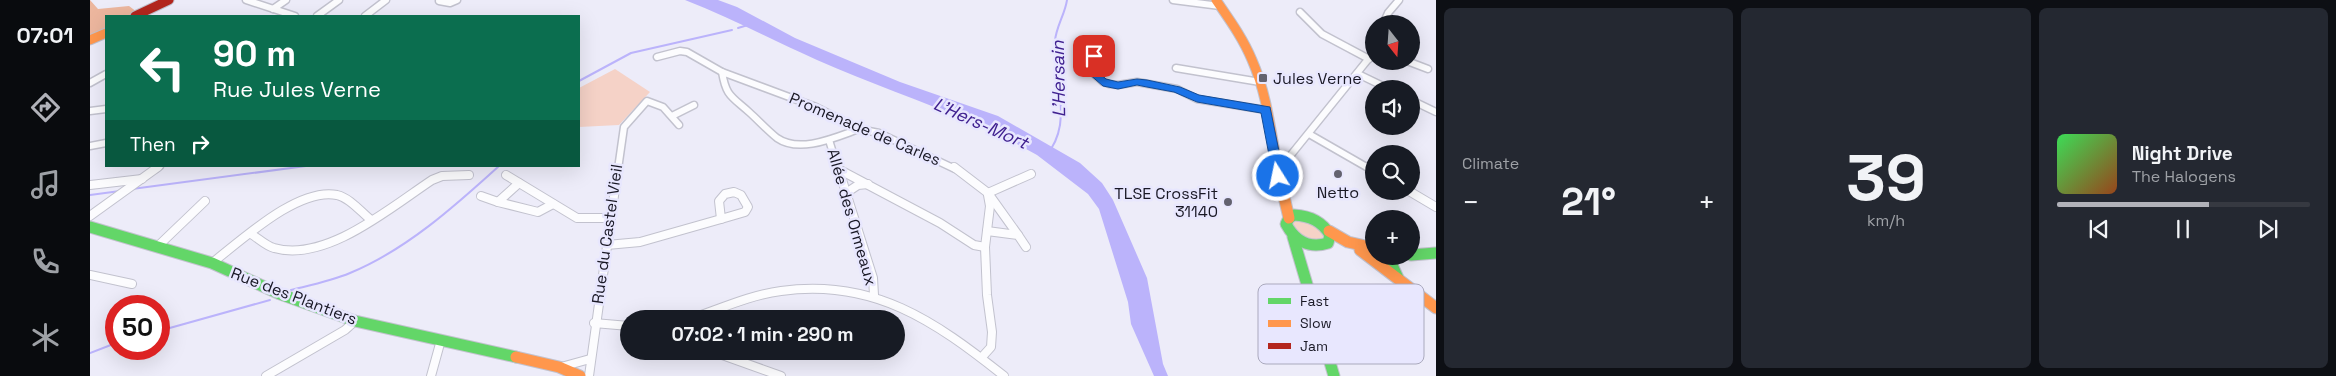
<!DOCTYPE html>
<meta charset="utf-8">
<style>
:root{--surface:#171b24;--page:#242831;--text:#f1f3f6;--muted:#9ea1a6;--line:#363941;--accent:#b1b2b9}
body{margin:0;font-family:"Space Grotesk",sans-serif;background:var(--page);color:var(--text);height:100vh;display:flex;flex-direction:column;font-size:19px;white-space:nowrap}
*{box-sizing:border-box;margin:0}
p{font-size:16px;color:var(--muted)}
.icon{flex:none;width:28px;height:28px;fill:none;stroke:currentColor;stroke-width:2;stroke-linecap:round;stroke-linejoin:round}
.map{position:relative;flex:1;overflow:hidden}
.side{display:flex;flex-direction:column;gap:8px;padding:8px;background:#0d0f14;width:900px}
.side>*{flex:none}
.top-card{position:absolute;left:15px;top:15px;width:475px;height:152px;border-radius:0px;box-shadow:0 5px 20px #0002;background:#0b6e4f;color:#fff;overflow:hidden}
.needle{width:32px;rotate:163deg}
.fabs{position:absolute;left:1275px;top:15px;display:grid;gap:10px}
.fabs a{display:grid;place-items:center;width:55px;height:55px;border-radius:50%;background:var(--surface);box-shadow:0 5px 20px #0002;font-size:25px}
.speed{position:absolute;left:15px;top:295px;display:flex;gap:10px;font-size:25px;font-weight:700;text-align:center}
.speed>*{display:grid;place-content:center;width:65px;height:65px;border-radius:50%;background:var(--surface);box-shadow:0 5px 20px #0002;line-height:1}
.speed .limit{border:8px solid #d22;background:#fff;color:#111}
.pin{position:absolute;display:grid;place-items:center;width:42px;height:42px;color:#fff;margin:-21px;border-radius:10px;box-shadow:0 2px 8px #0006}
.me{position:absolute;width:55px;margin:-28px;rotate:350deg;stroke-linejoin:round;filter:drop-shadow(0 0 4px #0008)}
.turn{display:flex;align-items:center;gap:18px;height:105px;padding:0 25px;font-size:22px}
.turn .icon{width:65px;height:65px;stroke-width:2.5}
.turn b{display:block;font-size:35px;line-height:42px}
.then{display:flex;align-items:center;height:48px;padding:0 25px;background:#0003;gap:10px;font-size:19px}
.big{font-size:38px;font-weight:700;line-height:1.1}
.side .tile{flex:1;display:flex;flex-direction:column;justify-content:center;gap:8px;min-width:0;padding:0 18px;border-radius:8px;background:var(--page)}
.side .dial{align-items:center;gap:0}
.dial b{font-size:65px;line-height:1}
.song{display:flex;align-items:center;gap:15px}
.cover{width:60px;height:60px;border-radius:8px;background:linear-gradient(135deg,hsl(130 70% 55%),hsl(20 70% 35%))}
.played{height:5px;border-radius:2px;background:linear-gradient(90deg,var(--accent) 60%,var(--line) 60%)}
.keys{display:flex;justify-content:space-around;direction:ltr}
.heat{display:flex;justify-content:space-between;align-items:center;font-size:28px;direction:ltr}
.side .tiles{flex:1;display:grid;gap:8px;grid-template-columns:repeat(3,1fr)}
.trip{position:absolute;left:530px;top:310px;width:285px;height:50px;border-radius:25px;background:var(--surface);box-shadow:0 5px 20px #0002;font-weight:700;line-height:50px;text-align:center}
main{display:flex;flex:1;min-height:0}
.dock{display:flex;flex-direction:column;width:90px;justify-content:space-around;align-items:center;background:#090b0e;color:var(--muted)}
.dock .icon{width:35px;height:35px}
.dock .active{color:var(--accent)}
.dock b{font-size:22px;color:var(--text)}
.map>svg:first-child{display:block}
.green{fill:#f5d2c7}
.forest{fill:#ecb69e}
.water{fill:#bbb3fb}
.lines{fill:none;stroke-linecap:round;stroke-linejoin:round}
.stream{stroke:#bbb3fb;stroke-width:2}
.street-far1-casing{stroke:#c2c2ce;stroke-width:9}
.street-casing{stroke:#c2c2ce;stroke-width:10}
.fast-casing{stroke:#c2c2ce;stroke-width:13}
.slow-far1-casing{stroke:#c2c2ce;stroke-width:11}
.slow-casing{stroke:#c2c2ce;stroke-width:13}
.jam-casing{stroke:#c2c2ce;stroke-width:11}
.street-far1{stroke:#fcfcfe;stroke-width:6}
.street{stroke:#fcfcfe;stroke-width:8}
.fast{stroke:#63d668;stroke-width:11}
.slow-far1{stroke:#ff974d;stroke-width:9}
.slow{stroke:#ff974d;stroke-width:11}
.jam{stroke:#b3261e;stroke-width:9}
.route{fill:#1a73e8;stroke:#114b97}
.poi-dot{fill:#63626f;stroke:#e8e7fe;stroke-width:2}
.labels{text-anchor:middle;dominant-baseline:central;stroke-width:5;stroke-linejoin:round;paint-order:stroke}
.poi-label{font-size:16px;fill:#191825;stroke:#e8e7fe;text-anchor:start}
.street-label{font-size:16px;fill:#191825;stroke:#e8e7fe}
.water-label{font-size:18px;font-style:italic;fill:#402190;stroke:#e8e7fe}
.key{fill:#e8e7fe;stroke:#aaa9bd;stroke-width:1}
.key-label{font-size:14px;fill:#191825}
</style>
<main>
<nav class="dock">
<b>07:01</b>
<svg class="icon active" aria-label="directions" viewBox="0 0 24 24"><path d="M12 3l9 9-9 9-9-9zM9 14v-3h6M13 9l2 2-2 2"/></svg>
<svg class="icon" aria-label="music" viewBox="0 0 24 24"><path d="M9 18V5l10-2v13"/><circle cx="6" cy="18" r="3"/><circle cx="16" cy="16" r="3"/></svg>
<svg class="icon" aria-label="phone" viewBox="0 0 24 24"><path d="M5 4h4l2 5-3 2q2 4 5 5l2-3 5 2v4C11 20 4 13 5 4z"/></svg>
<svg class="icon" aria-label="climate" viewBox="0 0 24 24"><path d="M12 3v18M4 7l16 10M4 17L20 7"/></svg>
</nav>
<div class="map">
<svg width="1346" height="376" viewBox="0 0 1346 376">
<rect width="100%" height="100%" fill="#edecf9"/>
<!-- green -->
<g class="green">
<polygon points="525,69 560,92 529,125 489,127 489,88"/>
<polygon points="1210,219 1227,224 1234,234 1232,239 1230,241 1213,239 1202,227 1204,222"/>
</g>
<!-- forest -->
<polygon class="forest" points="0,0 8,9 39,6 47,12 39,16 16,16 16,29 0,37"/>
<!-- water -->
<path class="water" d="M 595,0 L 628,0 L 647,7 L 705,38 L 810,82 L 908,116 L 990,163 L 1012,183 L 1023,200 L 1057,278 L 1073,364 L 1078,376 L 1064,376 L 1041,324 L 1038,302 L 1009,209 L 998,194 L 947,155 L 898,128 L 883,124 C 832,100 778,83 727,60 C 682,40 641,18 595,0 Z"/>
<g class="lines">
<!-- stream -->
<g class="stream">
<polyline points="648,28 658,25"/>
<polyline points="489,81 541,53 642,30"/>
<path d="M 961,149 C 982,117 963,77 965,41 C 966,27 975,14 977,0"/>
<polyline points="42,189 216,166"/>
<polyline points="0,195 30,191"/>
<path d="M 201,290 C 221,285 241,281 260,273 C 316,250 365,206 409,166"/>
<polyline points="69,331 180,300"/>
<polyline points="0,353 26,343"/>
</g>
<defs>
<g id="street-far1">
<polyline points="156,0 205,16"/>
<polyline points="1083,0 1130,6"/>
<polyline points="349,1 360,3 367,0"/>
<polyline points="183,9 196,0"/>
<polyline points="1210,12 1232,34 1279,59"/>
<polyline points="227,16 249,0"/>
<polyline points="275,16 296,0"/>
<polyline points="1293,24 1298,13 1309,0"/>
<polyline points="1004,56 1003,73 1013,82 1019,84 1028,85 1047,82 1087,89 1107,99 1176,110"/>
<polyline points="567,57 590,51 597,52 632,72 726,107 769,129 789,133 865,169"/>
<polyline points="1317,61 1338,69"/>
<polyline points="1086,68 1170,82"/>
<path d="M 632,72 C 636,96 641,96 659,112 C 668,120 677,130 687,138 C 710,154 746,137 769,129"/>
<polyline points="1268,74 1299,89"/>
<polyline points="0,83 16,74"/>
<polyline points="1321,100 1346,112"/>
<polyline points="0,111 16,109"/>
<polyline points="582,116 604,105"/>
<polyline points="1219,134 1280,169"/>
<polyline points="739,140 748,169"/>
<polyline points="0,146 16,143"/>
<polyline points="1185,159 1200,156 1284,52"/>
<polyline points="66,169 70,166"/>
<polyline points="528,169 534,127 557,101 573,107 589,125"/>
</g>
<g id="street">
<polyline points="748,167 783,278 784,295"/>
<polyline points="864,167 898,193 928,235"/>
<polyline points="1278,167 1284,171"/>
<polyline points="750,170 850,223 884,245 895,247"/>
<polyline points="416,175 487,218 519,218"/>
<polyline points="429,183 408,202 448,212 463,204"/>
<polyline points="0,185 52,179"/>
<polyline points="1319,191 1346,207"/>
<polygon points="644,192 651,195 658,207 655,212 631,219 629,201 635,194"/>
<polyline points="756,193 768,185 778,184"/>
<polyline points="898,193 941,174"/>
<polyline points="391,196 408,202"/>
<polyline points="0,216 68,167"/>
<polyline points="897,231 928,235 936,247"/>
<path d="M 161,234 C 168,238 176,246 184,248 C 236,263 301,207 342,180 L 352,176 L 379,175"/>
<polyline points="517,245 550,242 631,219"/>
<polyline points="68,246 115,201"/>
<path d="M 122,263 C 152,240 208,187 247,195 C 260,198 271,212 281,220"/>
<polyline points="0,275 42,284"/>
<path d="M 600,319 C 630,309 660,295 691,291 C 783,278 845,321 914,376"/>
<polyline points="504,323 539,326"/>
<polyline points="621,351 691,376"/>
<polyline points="892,357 901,347 902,332 897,295 895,247 900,206 898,195"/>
<polyline points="471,367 500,359"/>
<polyline points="176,376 255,330 265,321"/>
<polyline points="341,376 351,340"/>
<polyline points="499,376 528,167"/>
</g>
<g id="fast">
<path d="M 1204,215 C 1220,216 1232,221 1240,235 L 1238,243 C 1219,249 1205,241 1196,224 L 1199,218 Z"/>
<polyline points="0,227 122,263 190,294 265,321 426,357"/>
<polyline points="1203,237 1244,376"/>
<polyline points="1321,255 1346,253"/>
<polyline points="1307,256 1304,258 1302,265 1308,278"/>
</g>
<g id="slow-far1">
<path d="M 1126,0 C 1139,19 1153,38 1162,60 C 1177,94 1181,132 1188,169"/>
<polyline points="0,40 16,33"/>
</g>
<g id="slow">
<polyline points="1187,167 1199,218"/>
<polyline points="1239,231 1258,242 1284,248"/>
<polyline points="1270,250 1346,308"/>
<polyline points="426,357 469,367 490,376"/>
</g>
<polyline id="jam" points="45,16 79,0"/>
</defs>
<!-- street-far1 casing -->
<use href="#street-far1" class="street-far1-casing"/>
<!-- street casing -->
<use href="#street" class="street-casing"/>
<!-- fast casing -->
<use href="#fast" class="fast-casing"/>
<!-- slow-far1 casing -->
<use href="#slow-far1" class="slow-far1-casing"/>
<!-- slow casing -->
<use href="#slow" class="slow-casing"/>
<!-- jam casing -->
<use href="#jam" class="jam-casing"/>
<!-- street-far1 -->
<use href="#street-far1" class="street-far1"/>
<!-- street -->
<use href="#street" class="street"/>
<!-- fast -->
<use href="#fast" class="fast"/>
<!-- slow-far1 -->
<use href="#slow-far1" class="slow-far1"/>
<!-- slow -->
<use href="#slow" class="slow"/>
<!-- jam -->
<use href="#jam" class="jam"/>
</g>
<!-- route -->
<polygon class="route" points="1004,53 1008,56 1008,72 1016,79 1028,82 1047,79 1057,80 1090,87 1109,95 1180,107 1194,176 1192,180 1188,181 1183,176 1171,113 1107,102 1084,92 1057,87 1047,85 1028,89 1013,86 998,73 999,56"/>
<!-- markers -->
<g class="poi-dot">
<rect x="1168" y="73" width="10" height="10" rx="2.5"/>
<circle cx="1248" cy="174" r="5"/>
<circle cx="1138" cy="202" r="5"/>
</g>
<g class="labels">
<!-- poi labels -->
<g class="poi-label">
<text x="1183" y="78">Jules Verne</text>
<text x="1248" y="192" text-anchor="middle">Netto</text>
<text x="1128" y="193" text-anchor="end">TLSE CrossFit<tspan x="1128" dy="18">31140</tspan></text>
</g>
<!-- street labels -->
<g class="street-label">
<text transform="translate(775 129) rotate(23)">Promenade de Carles</text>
<text transform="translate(762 217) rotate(74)">Allée des Ormeaux</text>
<text transform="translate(517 234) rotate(-82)">Rue du Castel Vieil</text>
<text transform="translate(204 296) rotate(21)">Rue des Plantiers</text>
</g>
<!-- water labels -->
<g class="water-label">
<text transform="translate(968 79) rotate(-91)">L'Hersain</text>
<text transform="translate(891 123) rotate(24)">L'Hers-Mort</text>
</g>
</g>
<!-- legend -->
<rect x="1168" y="284" width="166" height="80" rx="8" class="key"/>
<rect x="1178" y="298" width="23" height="6" fill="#63d668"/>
<rect x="1178" y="320" width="23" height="7" fill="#ff974d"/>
<rect x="1178" y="343" width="23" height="6" fill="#b3261e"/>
<g class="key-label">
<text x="1210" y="306">Fast</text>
<text x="1210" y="328">Slow</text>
<text x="1210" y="351">Jam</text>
</g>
</svg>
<div class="fabs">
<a><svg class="needle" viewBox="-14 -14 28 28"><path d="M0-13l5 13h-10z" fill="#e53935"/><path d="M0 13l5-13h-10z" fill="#9ea1a6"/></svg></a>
<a><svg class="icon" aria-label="sound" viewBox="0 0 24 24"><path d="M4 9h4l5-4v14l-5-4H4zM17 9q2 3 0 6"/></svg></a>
<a><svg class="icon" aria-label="search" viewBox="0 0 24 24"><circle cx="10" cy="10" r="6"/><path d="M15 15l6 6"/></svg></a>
<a>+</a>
</div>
<div class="speed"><div class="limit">50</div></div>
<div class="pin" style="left:1004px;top:56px;background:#d93025"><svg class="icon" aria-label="arrive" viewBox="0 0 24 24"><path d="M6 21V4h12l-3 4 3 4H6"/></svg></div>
<svg class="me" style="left:1188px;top:176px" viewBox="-20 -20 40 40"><circle r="17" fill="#1a73e8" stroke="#fff" stroke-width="3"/><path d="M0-11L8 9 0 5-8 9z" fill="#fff"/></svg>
<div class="trip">07:02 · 1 min · 290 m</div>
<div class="top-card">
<div class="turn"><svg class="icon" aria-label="left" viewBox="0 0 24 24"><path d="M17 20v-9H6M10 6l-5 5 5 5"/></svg><div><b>90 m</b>Rue Jules Verne</div></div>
<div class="then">Then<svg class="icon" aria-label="right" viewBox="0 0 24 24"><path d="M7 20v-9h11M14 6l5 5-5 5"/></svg></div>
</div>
</div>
<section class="side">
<div class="tiles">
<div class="tile"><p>Climate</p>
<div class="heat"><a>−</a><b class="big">21°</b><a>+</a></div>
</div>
<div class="tile dial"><b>39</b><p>km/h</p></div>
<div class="tile">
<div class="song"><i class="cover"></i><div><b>Night Drive</b><p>The Halogens</p></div></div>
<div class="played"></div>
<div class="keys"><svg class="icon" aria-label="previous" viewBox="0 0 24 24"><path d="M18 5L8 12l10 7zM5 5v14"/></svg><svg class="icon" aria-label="pause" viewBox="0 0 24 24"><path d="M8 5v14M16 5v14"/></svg><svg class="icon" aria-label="next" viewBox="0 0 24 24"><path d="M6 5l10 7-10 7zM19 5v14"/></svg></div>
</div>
</div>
</section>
</main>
